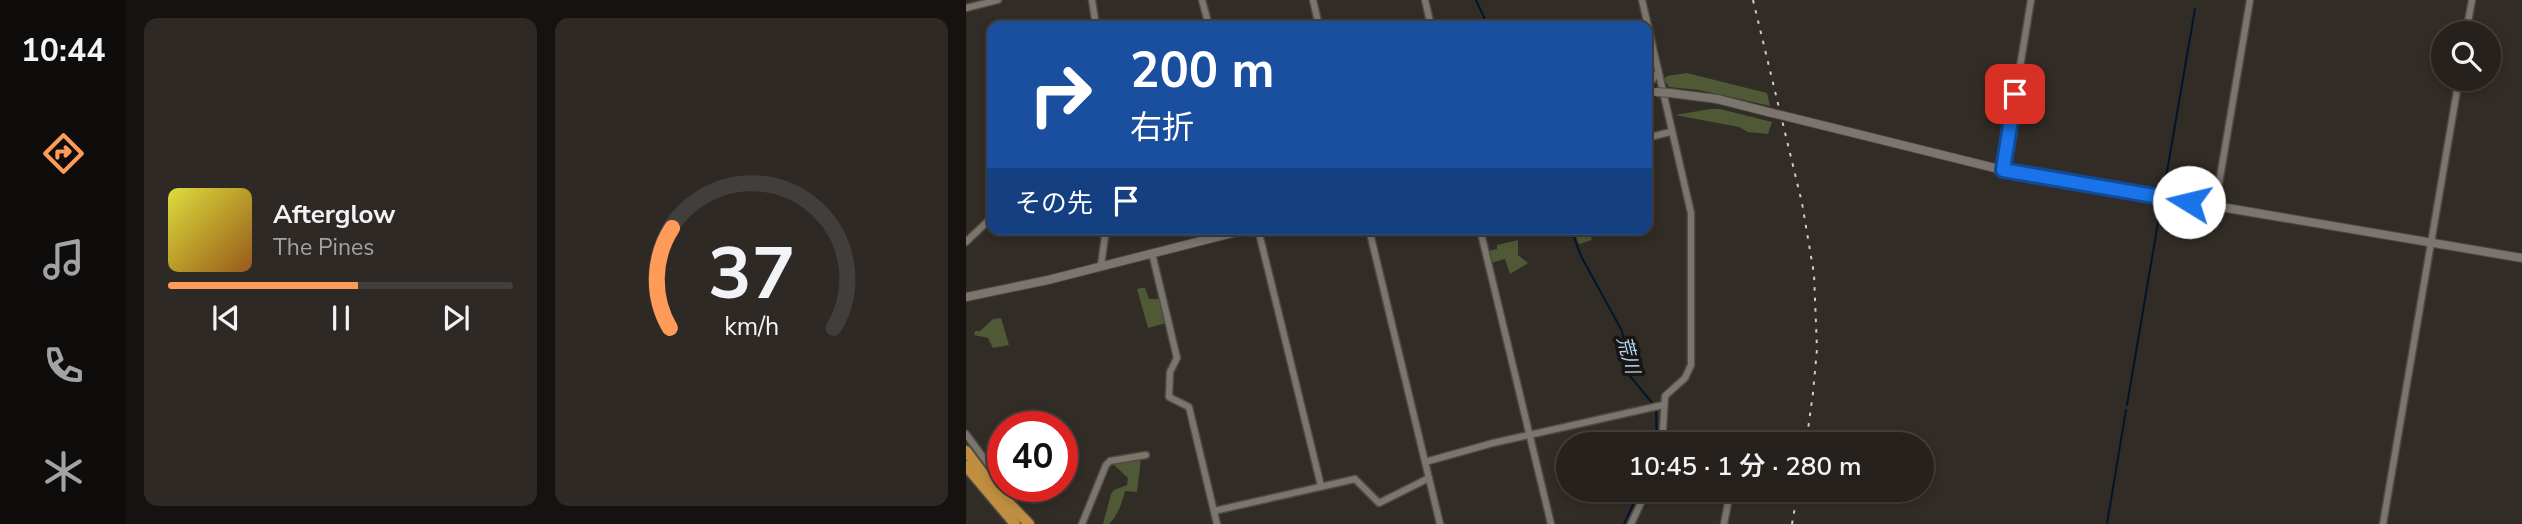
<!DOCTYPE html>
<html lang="ja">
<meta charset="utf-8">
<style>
:root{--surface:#26211c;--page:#2e2925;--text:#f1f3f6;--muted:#a4a3a3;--line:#423e3b;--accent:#fe9b59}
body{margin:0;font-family:"Nunito Sans","Noto Sans JP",sans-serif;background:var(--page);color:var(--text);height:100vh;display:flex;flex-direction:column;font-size:26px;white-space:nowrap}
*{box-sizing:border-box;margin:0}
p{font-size:23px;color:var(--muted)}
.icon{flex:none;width:38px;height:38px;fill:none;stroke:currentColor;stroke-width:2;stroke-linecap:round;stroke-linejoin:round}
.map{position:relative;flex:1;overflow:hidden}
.details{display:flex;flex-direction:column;gap:18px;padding:18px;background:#15120f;width:840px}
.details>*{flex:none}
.hud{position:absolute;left:21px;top:21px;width:665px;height:214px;border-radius:14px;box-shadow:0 4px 10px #0003,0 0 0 2px var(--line);background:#1a4fa0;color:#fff;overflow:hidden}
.tools{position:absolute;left:1465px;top:21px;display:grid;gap:14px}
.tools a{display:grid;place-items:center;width:70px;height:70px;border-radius:50%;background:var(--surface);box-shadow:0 4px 10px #0003,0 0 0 2px var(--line);font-size:35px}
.speed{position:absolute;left:21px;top:411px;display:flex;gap:14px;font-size:35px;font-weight:700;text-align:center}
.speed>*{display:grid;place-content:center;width:91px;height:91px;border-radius:50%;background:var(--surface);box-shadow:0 4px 10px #0003,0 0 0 2px var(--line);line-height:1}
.speed .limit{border:10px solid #d22;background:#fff;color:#111}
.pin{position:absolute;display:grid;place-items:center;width:60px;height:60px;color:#fff;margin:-30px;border-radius:14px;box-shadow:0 4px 10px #0006}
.me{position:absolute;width:77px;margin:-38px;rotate:279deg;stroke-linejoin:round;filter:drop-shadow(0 0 5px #0008)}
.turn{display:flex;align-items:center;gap:24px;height:147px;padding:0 28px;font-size:32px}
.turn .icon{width:91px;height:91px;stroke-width:2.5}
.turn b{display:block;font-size:49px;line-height:60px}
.then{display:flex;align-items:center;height:66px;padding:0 28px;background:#0003;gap:14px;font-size:26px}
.details .widget{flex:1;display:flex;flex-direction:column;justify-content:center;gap:10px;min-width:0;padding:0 24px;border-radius:14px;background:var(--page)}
.details .dial{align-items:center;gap:0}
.dial svg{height:182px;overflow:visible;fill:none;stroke:var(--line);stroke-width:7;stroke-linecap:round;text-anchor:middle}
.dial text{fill:var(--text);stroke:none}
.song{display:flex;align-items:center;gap:21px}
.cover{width:84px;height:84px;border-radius:10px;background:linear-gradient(135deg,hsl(60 70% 55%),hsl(30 70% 35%))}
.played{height:7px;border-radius:4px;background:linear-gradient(90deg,var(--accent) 55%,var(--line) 55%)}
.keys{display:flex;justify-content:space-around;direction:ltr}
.details .tiles{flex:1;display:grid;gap:18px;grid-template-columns:repeat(2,1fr)}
.trip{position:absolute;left:590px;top:432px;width:378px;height:70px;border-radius:35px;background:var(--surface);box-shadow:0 4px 10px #0003,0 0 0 2px var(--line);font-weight:600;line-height:70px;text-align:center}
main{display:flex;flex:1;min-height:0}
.menu{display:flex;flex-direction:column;width:126px;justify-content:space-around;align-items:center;background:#0f0d0b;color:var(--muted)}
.menu .icon{width:49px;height:49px}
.menu .current{color:var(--accent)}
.menu b{font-size:32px;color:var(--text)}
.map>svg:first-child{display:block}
.green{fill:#4f5936}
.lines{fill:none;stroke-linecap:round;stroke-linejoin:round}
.stream{stroke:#00162a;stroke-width:2}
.minor-casing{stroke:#4f4a45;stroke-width:9}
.tertiary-casing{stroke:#4f4a45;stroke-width:10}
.trunk-casing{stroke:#4f4a45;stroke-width:13}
.minor{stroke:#7c756e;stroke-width:6}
.tertiary{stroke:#7c756e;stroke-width:8}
.trunk{stroke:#c08e40;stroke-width:10}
.rail{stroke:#cfcbc6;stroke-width:2;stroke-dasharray:3.5 7;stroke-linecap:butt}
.tertiary-bridge-casing{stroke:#4f4a45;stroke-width:10;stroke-linecap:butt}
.tertiary-bridge{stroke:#7c756e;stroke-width:8}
.route-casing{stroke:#114b97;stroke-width:18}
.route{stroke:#1a73e8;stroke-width:12}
.labels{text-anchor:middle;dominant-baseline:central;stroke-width:7;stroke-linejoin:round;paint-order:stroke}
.water-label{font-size:19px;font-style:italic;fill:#b5d7f5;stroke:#181512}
</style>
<main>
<nav class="menu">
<b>10:44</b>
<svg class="icon current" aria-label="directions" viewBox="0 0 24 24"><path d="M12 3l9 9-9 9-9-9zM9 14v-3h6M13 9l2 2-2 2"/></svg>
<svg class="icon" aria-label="music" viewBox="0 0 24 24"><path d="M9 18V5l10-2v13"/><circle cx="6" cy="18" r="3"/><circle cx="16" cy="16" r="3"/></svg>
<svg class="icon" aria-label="phone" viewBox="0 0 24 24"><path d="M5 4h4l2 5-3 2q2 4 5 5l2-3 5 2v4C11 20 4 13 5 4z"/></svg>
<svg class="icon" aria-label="climate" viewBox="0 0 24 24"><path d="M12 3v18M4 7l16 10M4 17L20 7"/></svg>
</nav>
<section class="details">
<div class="tiles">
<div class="widget">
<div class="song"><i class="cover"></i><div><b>Afterglow</b><p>The Pines</p></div></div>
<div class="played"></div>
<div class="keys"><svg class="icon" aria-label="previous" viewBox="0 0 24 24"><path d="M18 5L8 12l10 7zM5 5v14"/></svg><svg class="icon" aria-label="pause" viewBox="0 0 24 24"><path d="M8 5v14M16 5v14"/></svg><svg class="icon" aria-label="next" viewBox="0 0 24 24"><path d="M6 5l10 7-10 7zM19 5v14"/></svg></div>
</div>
<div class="widget dial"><svg viewBox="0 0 100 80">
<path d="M14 69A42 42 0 1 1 86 69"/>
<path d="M14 69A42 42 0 0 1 15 25" stroke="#fe9b59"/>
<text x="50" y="56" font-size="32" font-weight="700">37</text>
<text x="50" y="72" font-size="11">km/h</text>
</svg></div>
</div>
</section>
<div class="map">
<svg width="1556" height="524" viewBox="0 0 1556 524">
<rect width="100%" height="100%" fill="#322c26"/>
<!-- green -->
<g class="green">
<polygon points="721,73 801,93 804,106 733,90 703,87 698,79 701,76"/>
<polygon points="744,109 754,109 806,122 802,134 782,132 773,127 709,115"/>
<polygon points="607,229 622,229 626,240 613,244"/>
<polygon points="552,240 552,255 562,263 544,274 539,259 524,263 521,251 531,249 531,245"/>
<polygon points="175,288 179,288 183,299 194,299 200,323 182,328 171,289"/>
<polygon points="35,318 43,345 27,348 22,338 8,335 9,331 14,331 27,319"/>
<path d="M 175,458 L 171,492 L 159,491 C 156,503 152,515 143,524 L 137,524 L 145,494 L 148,490 L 161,485 L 162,478 L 147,464 Z"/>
</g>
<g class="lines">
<!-- stream -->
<g class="stream">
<polyline points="510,0 522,26"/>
<polyline points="1198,189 1229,9"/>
<polyline points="605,229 615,256 656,331 663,375 688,405"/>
<polyline points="1161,405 1195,205"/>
<polyline points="690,411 691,444"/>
<polyline points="658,524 674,490"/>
<polyline points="1141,524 1160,410"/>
</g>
<defs>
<g id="minor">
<polyline points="126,0 130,26"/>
<polyline points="236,0 243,26"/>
<polyline points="347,0 353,26"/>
<polyline points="459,0 465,26"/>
<polyline points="676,0 725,213 725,365 719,378 699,396 696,444"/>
<polyline points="0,8 32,0"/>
<polyline points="1500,33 1506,0"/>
<polyline points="681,80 686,80 691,74"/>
<polyline points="681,138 704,132"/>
<polyline points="1037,170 1065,0"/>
<polyline points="1249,207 1284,0"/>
<polyline points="292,229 355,486"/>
<polyline points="403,229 474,524"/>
<polyline points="514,229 585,524"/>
<polyline points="0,242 24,219"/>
<polyline points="186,253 211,358 204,372 203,397 223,407 251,524"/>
<polyline points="135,265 140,229"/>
<polyline points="0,434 31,476"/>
<polyline points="459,462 527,443 697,405"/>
<polyline points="248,511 389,479 413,503 463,478"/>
<polyline points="116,524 140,465 144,461 180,455"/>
<polyline points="665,524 681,490"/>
<polyline points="758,524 764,492 759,490"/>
<polyline points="1417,524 1493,79"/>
</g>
<g id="tertiary">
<polyline points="704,93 751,99 806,113"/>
<polyline points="835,120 1037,170 1556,258"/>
<polyline points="0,297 82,280 282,229"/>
</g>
<g id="trunk">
<polyline points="0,451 24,483 63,524"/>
<polyline points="0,466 49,524"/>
</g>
</defs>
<!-- minor casing -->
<use href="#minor" class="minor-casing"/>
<!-- tertiary casing -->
<use href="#tertiary" class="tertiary-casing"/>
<!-- trunk casing -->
<use href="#trunk" class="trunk-casing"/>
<!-- minor -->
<use href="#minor" class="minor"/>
<!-- tertiary -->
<use href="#tertiary" class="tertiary"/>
<!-- trunk -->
<use href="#trunk" class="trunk"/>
<!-- rail -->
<g class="rail">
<polyline points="787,0 836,203 848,274 851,349 847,393 840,444"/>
<polyline points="826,524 832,490"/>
</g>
<defs>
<g id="tertiary-bridge">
<polyline points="690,92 704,93"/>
<polyline points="806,113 835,120"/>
</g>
</defs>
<!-- tertiary-bridge casing -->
<use href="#tertiary-bridge" class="tertiary-bridge-casing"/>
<!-- tertiary-bridge -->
<use href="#tertiary-bridge" class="tertiary-bridge"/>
</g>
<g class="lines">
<defs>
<polyline id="route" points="1049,94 1037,170 1223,202"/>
</defs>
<!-- route casing -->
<use href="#route" class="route-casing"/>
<!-- route -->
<use href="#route" class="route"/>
</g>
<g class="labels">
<!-- water labels -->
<g class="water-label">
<text transform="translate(662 355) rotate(75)">荒川</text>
</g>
</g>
</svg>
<div class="tools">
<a><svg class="icon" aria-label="search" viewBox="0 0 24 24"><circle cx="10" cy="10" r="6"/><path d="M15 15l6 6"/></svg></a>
</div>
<div class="speed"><div class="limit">40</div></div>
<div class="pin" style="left:1049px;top:94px;background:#d93025"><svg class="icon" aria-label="arrive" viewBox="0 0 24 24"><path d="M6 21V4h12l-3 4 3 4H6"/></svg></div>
<svg class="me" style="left:1223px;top:202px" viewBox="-20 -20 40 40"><circle r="19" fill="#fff"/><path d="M0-13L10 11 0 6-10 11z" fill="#1a73e8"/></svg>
<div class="trip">10:45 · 1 分 · 280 m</div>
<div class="hud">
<div class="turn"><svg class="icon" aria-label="right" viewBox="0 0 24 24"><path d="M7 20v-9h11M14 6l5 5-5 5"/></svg><div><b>200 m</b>右折</div></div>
<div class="then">その先<svg class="icon" aria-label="arrive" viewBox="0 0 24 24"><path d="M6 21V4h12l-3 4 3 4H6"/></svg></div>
</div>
</div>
</main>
